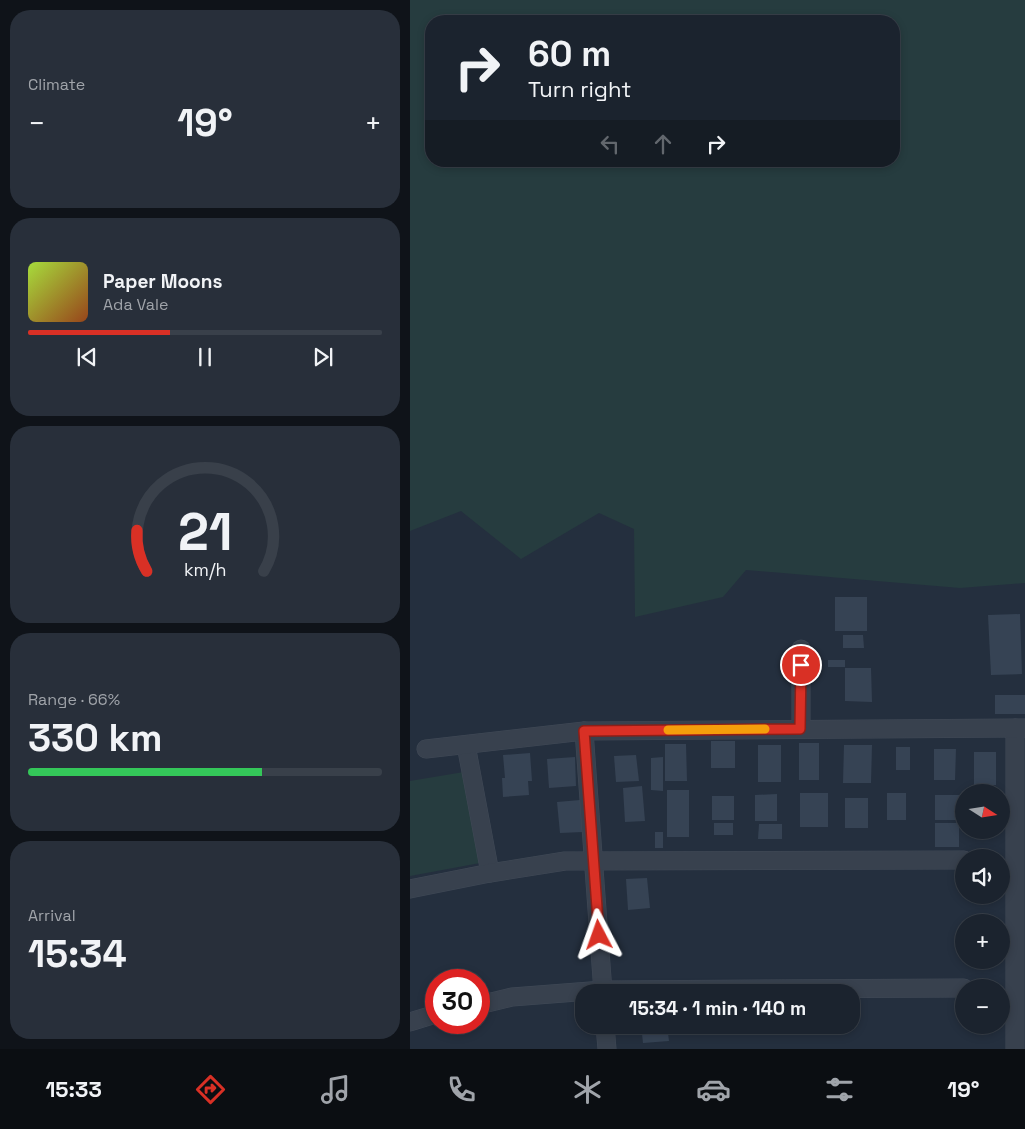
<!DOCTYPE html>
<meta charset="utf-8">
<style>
:root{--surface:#1b232e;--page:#282f3a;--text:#f1f3f6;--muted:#a0a4aa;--line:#39404a;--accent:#d93025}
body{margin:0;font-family:"Space Grotesk",sans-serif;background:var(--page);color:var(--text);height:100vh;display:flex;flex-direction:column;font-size:19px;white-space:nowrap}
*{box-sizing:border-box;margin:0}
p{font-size:16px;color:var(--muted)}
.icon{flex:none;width:28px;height:28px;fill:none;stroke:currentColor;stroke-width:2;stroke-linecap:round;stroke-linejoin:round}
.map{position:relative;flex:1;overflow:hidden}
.sheet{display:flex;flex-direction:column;gap:10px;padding:10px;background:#0f1319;width:410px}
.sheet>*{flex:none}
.guide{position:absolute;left:15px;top:15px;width:475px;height:152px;border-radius:20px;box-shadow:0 2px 8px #0003,0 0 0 1px var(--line);background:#1b232e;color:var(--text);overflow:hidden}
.needle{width:32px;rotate:102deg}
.controls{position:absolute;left:545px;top:784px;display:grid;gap:10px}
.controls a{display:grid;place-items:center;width:55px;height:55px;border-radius:50%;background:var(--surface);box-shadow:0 2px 8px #0003,0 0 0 1px var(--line);font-size:25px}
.speed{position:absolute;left:15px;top:969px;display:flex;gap:10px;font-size:25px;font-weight:700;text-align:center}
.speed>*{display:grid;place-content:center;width:65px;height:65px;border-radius:50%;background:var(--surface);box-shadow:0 2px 8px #0003,0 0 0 1px var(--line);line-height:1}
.speed .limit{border:8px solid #d22;background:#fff;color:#111}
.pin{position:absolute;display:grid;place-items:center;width:42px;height:42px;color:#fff;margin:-21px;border:2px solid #fff;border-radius:50%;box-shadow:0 1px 5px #0007}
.me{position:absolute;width:55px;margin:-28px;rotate:356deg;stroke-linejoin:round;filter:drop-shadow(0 0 4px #0008)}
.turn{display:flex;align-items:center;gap:18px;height:105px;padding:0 20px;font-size:22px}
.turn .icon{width:65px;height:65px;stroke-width:2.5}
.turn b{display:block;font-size:35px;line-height:42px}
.lanes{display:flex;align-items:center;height:48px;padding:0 20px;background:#0003;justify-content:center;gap:25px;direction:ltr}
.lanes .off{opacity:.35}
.big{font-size:38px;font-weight:700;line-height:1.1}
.sheet .card{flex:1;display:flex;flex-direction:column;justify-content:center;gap:8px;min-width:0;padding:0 18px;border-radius:20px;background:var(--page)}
.sheet .dial{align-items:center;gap:0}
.dial svg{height:130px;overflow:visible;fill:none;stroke:var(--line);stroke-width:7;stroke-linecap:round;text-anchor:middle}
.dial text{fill:var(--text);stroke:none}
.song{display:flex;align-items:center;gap:15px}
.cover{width:60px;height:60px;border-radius:8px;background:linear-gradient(135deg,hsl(80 70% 55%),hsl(20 70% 35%))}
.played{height:5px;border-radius:2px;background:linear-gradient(90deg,var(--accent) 40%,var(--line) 40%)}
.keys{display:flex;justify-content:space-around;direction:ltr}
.heat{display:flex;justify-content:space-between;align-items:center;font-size:28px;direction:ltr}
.charge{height:8px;border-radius:4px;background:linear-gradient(90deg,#34c759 66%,var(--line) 0)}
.trip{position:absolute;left:165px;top:984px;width:285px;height:50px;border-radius:20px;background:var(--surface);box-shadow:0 2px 8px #0003,0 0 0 1px var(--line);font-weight:700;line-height:50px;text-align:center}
.dock{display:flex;height:80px;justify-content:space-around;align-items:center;background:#0b0e12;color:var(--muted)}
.dock .icon{width:35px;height:35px}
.dock .active{color:var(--accent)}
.dock b{font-size:22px;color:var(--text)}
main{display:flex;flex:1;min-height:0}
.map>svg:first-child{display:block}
.green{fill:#263c3f;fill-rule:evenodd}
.building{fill:#364354}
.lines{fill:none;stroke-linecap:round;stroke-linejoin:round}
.minor-casing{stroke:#414a57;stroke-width:19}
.minor{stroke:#38414e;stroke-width:18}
.route-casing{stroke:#8d1f18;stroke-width:12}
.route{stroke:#d93025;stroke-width:9}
.slow{stroke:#f59e0b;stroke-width:9}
</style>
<main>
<section class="sheet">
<div class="card"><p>Climate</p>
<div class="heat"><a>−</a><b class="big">19°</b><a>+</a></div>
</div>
<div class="card">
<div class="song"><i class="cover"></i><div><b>Paper Moons</b><p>Ada Vale</p></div></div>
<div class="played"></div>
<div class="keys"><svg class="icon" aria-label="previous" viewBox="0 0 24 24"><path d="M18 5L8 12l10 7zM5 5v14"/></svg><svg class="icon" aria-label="pause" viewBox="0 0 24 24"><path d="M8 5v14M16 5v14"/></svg><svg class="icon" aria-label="next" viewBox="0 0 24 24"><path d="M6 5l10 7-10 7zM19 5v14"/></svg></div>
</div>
<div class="card dial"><svg viewBox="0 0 100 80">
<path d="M14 69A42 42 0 1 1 86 69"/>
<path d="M14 69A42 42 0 0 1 8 44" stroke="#d93025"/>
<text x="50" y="56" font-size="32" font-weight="700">21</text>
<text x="50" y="72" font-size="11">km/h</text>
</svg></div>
<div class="card"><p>Range · 66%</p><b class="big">330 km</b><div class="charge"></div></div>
<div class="card"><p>Arrival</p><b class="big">15:34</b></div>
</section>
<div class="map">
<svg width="615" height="1049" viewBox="0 0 615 1049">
<rect width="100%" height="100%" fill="#242f3e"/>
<!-- green -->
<g class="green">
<path d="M 0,0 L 615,0 L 615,583 L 550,588 L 336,570 L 313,597 L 225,617 L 224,529 L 189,513 L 111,559 L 51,511 L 0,531 ZM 21,21 L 484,21 L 484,161 L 21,161 Z"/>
<polygon points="54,772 70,863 0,876 0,781"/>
</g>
<!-- building -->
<g class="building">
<rect x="425" y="597" width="32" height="34"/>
<polygon points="610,614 612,674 581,675 578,615"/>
<polygon points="433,635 453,635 454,648 433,648"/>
<rect x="418" y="660" width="17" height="7"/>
<polygon points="435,668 461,668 462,702 435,701"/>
<rect x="585" y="695" width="30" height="19"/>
<rect x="301" y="741" width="24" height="27"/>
<rect x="389" y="743" width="20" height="37"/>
<polygon points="255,744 276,744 277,781 255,781"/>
<rect x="348" y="745" width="23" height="37"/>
<polygon points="434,745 462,745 461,783 433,783"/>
<rect x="486" y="747" width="14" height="23"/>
<polygon points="524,749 546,749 545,780 524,780"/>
<rect x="564" y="752" width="22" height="33"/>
<polygon points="120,753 122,781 118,781 119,795 93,797 92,778 95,778 93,755"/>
<polygon points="226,755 229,781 206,782 204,756"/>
<polygon points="165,757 166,786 139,788 137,759"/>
<polygon points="253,757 253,791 241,790 241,758"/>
<polygon points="232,786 235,821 215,822 213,788"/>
<rect x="257" y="790" width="22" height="47"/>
<rect x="390" y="793" width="28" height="34"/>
<rect x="477" y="793" width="19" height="27"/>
<polygon points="367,794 367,821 345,821 345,795"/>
<rect x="525" y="795" width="24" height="25"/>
<rect x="302" y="796" width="22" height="24"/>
<rect x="435" y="798" width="23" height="30"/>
<polygon points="170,800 173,832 150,833 147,802"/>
<rect x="304" y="823" width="19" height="12"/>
<rect x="525" y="823" width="24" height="24"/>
<polygon points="349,824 372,824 372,839 348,839"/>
<rect x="245" y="832" width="8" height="16"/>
<polygon points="237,878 240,908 218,910 216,879"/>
<polygon points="231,1025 257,1025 259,1041 233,1043"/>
</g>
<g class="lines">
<defs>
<g id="minor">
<polyline points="605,728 605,1049"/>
<polyline points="391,729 391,649"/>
<polyline points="174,731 193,992"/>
<polyline points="56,745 80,873"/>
<polyline points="16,749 174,731 615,728"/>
<polyline points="0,889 80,873 155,861 554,860"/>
<polyline points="69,1005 102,997 193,990 554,988"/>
<polyline points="0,1022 26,1014"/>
<polyline points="195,1025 197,1049"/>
</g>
</defs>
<!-- minor casing -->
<use href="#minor" class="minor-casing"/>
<!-- minor -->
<use href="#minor" class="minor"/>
</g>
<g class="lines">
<defs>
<polyline id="route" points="189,935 174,731 390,729 391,665"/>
</defs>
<!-- route casing -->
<use href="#route" class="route-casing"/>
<!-- route -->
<use href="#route" class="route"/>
<!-- slow -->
<polyline class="slow" points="258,730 355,729"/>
</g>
</svg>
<div class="controls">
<a><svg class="needle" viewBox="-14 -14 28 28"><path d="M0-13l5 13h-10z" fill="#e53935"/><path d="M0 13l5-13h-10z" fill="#a0a4aa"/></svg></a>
<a><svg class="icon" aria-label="sound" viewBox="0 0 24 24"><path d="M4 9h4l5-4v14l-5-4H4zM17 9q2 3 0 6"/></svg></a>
<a>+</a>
<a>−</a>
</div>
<div class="speed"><div class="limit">30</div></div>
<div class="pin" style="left:391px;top:665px;background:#d93025"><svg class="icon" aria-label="arrive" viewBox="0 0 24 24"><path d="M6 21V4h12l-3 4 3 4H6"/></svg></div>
<svg class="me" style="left:189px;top:935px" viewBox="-20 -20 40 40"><path d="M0-17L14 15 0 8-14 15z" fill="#d93025" stroke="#fff" stroke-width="4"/></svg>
<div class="trip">15:34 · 1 min · 140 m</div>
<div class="guide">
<div class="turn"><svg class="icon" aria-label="right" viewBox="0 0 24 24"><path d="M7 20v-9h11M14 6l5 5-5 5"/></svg><div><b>60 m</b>Turn right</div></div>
<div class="lanes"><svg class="icon off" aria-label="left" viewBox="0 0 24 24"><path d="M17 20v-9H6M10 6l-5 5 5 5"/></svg><svg class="icon off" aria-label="ahead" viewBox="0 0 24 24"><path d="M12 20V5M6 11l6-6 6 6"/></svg><svg class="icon" aria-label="right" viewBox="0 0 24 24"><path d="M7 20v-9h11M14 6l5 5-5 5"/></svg></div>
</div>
</div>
</main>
<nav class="dock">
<b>15:33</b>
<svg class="icon active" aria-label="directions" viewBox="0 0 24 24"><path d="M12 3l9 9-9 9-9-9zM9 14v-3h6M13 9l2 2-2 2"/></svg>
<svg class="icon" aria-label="music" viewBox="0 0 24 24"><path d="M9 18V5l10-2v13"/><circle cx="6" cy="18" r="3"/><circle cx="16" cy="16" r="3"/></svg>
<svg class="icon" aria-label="phone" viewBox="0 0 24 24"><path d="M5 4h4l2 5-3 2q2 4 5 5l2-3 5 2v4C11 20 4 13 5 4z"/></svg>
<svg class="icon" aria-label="climate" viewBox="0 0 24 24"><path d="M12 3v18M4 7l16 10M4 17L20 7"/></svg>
<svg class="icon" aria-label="car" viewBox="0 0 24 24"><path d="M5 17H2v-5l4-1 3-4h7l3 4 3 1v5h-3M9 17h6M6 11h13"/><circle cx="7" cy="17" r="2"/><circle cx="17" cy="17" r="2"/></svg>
<svg class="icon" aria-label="filters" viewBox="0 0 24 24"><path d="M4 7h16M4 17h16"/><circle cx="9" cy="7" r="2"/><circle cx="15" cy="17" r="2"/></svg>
<b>19°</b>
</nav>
